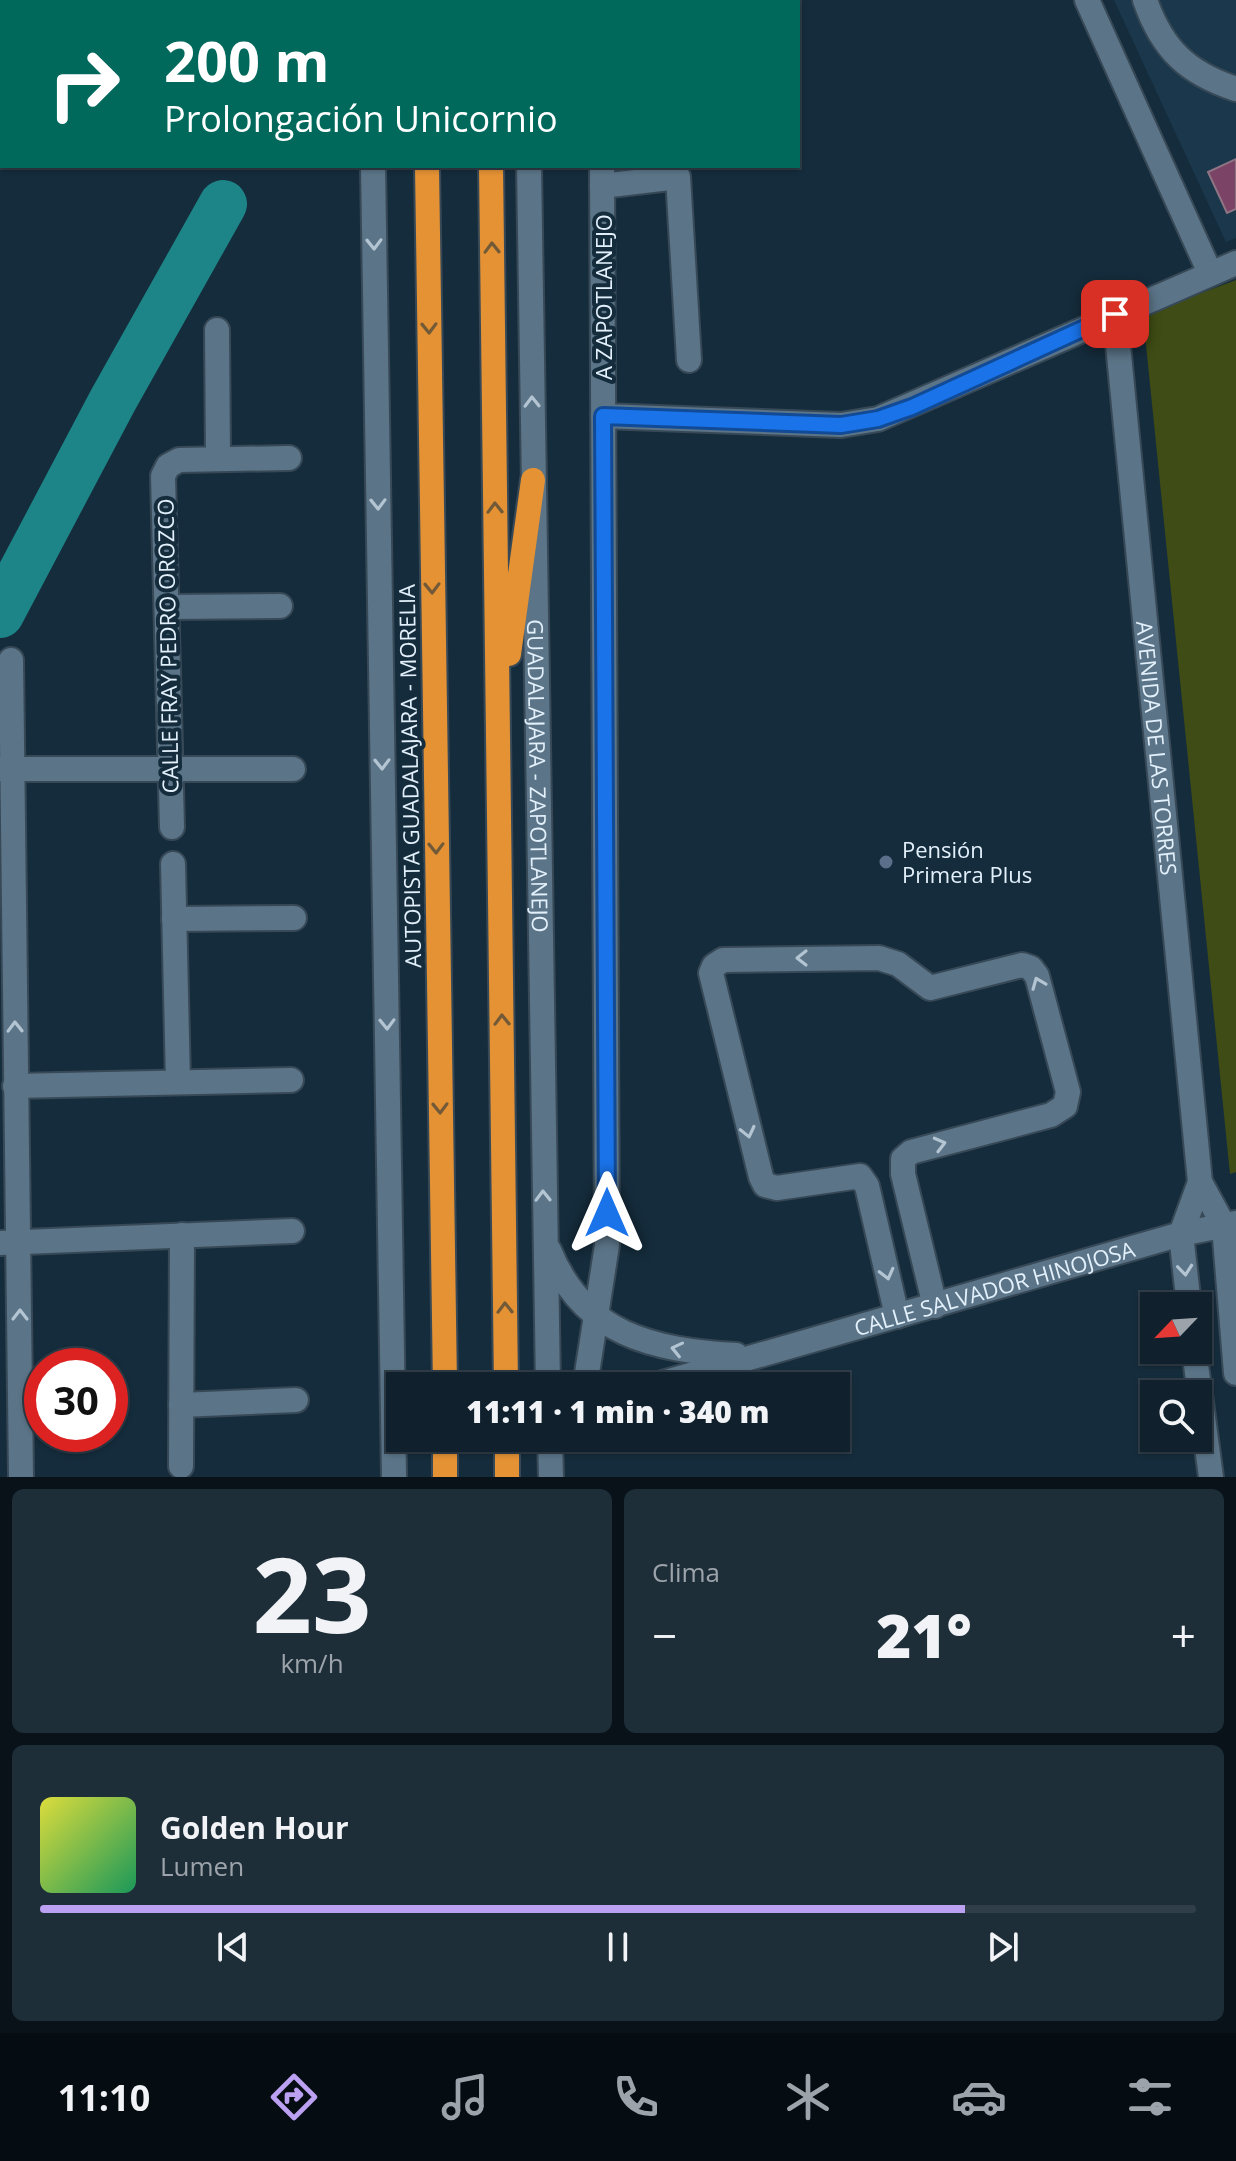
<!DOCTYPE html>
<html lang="es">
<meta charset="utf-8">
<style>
:root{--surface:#10212d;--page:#1e2e39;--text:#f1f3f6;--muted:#9ca3aa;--line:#303e49;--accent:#bca0f2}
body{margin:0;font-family:"Open Sans",sans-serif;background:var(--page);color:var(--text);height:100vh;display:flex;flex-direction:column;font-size:30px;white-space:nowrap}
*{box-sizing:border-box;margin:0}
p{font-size:26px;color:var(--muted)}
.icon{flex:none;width:44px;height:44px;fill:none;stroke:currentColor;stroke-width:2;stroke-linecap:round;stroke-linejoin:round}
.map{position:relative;height:1477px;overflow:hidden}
.side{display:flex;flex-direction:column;gap:12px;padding:12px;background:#091219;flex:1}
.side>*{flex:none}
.guide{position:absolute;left:0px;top:0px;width:800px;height:168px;box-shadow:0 2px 6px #0004,0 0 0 2px var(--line);background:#00695c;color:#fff;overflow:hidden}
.needle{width:52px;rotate:245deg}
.tools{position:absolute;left:1140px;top:1292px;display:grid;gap:16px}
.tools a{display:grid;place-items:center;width:72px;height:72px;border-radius:0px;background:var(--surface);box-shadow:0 2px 6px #0004,0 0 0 2px var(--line);font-size:40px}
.speed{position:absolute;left:24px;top:1348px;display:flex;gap:16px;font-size:40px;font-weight:700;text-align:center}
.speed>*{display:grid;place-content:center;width:104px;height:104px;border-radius:50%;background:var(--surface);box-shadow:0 2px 6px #0004,0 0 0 2px var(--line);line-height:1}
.speed .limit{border:12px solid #d22;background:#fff;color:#111}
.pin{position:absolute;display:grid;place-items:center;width:68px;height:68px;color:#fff;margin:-34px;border-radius:16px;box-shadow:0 4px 12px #0006}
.me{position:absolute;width:88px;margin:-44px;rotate:0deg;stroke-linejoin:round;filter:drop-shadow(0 0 6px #0008)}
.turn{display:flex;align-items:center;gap:28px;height:168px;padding:0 32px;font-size:36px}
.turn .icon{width:104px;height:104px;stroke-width:2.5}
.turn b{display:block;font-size:56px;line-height:68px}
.big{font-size:60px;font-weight:800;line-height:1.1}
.side .tile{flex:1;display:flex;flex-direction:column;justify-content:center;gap:12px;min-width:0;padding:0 28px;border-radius:12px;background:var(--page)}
.side .dial{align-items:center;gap:0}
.dial b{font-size:104px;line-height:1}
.song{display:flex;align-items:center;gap:24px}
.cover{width:96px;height:96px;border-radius:12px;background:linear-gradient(135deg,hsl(60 70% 55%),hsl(150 70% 35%))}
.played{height:8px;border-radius:4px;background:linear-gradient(90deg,var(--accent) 80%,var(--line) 80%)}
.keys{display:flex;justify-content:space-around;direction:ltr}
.heat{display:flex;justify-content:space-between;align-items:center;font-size:44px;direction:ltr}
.side .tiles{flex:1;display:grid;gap:12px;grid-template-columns:1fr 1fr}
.tile:last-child{grid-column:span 2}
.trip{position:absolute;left:386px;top:1372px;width:464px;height:80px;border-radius:0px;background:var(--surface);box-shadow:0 2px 6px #0004,0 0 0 2px var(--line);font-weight:800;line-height:80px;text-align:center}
.tabs{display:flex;height:128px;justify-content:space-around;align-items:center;background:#060d12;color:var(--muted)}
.tabs .icon{width:56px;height:56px}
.tabs .current{color:var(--accent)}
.tabs b{font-size:36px;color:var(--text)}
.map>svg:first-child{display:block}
.built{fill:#1a374c}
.green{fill:#3f4c15}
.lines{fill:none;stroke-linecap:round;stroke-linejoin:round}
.river{stroke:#1d8587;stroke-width:48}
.building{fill:#7b4467;stroke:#8f7484;stroke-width:2}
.minor-casing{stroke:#374957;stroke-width:28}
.highway-casing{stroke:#374957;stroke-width:28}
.minor{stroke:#5b7487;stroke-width:24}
.highway{stroke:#e49234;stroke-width:24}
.oneway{stroke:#b3c5d2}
.oneway2{stroke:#725a38}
.route-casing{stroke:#114b97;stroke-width:20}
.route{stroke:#1a73e8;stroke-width:14}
.service-dot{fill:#5c6f8a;stroke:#152c3c;stroke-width:3}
.labels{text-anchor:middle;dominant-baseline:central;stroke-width:8;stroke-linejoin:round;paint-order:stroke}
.street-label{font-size:22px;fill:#e2f0fb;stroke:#152c3c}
.poi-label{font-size:22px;fill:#e2f0fb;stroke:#152c3c;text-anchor:start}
</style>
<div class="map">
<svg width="1236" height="1477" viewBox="0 0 1236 1477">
<rect width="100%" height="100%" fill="#152c3c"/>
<!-- built -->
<polygon class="built" points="1114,0 1236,0 1236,238 1226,242"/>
<!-- green -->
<polygon class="green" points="1236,280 1236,1172 1230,1174 1143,315"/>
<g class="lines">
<!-- river -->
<polyline class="river" points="0,614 113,400 223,204"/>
</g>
<!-- building -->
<polygon class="building" points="1236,159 1236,209 1227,213 1208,172"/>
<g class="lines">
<defs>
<g id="minor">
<polyline points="371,0 371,2"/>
<polyline points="528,0 528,2"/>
<polyline points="601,0 601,2"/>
<polyline points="1087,0 1210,273"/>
<path d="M 1145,0 C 1162,49 1187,73 1236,89"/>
<polyline points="373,166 394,1477"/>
<path id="s1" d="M 529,166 L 548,1386"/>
<polyline points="602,186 678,177 689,360"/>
<path id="s2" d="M 1115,314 L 1200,1182 L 1224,1226 L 1236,1373"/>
<polyline points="217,330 218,459"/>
<polyline points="603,416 841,425 878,419 1236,263"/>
<polyline points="167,607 280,606"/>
<polyline points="11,660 21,1477"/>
<polyline points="0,769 293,769"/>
<polyline points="172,827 163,476 168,466 179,460 289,458"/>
<polyline points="173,864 178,1082"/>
<polyline points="174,919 294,918"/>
<polyline points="15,1086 291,1080"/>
<polyline points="0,1243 292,1231"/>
<path d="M 549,1250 C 583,1335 653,1350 736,1355"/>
<polyline points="1189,1306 1181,1234 1200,1182"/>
<polyline points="897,1316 867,1186 860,1176 777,1188 765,1185 761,1177 711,973 714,966 723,960 879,958 898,964 930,988 1022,965 1031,968 1037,976 1068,1092 1065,1106 1051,1115 911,1152 903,1159 903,1174 935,1306"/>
<polyline points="1194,1350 1211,1477"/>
<polyline points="585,1386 607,1245 602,166"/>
<path id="s3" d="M 652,1386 L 1181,1234 L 1236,1223"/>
<polyline points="181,1405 296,1400"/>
<polyline points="550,1438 551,1477"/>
<polyline points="181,1466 182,1235"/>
</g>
<g id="highway">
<polyline points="425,0 425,2"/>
<polyline points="489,0 489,2"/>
<polyline points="427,166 445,1386"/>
<polyline points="491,166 506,1386"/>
<polyline points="509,654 533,480"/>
<polyline points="445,1438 445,1477"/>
<polyline points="507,1438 507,1477"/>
</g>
</defs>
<!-- minor casing -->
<use href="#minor" class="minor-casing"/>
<!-- highway casing -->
<use href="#highway" class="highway-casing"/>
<!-- minor -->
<use href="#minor" class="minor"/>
<!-- highway -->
<use href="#highway" class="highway"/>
</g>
<!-- one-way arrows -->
<defs><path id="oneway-chevron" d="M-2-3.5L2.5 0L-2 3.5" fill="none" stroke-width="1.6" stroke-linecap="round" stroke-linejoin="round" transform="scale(2)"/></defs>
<g class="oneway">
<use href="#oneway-chevron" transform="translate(374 244) rotate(89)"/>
<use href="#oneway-chevron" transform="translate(532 402) rotate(-91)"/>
<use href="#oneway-chevron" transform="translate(378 504) rotate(89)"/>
<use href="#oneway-chevron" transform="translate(382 764) rotate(89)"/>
<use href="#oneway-chevron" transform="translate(802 958) rotate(-180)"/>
<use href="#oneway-chevron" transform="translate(1038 983) rotate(-112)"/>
<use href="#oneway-chevron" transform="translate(387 1024) rotate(89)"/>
<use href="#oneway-chevron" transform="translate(15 1027) rotate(-91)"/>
<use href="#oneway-chevron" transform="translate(748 1132) rotate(77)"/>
<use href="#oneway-chevron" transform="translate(940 1144) rotate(-15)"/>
<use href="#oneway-chevron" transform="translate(543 1196) rotate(-91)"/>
<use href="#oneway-chevron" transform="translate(1185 1270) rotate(84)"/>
<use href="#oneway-chevron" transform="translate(887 1274) rotate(76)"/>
<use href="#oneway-chevron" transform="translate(20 1315) rotate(-90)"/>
<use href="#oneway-chevron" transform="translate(677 1349) rotate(-167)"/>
</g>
<g class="oneway2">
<use href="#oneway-chevron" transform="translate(492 248) rotate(-91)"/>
<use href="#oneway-chevron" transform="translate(429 328) rotate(89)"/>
<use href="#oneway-chevron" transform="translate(495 508) rotate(-91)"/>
<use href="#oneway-chevron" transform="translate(432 588) rotate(89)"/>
<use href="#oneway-chevron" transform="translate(436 848) rotate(89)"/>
<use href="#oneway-chevron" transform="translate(502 1020) rotate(-91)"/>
<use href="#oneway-chevron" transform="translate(440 1108) rotate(89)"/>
<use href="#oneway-chevron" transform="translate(505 1308) rotate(-91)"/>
</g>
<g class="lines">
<defs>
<polyline id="route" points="607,1213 603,416 841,425 878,419 912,407 1115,314"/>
</defs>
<!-- route casing -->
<use href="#route" class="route-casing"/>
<!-- route -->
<use href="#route" class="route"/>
</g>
<!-- markers -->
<circle class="service-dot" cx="886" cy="862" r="8"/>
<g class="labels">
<!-- street labels -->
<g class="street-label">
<text transform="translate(603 297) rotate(-90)">A ZAPOTLANEJO</text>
<text transform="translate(167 646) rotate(-91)">CALLE FRAY PEDRO OROZCO</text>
<text stroke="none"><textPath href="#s2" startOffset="436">AVENIDA DE LAS TORRES</textPath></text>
<text transform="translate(409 776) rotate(-91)">AUTOPISTA GUADALAJARA - MORELIA</text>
<text stroke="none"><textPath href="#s1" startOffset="610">GUADALAJARA - ZAPOTLANEJO</textPath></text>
<text stroke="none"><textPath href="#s3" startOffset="356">CALLE SALVADOR HINOJOSA</textPath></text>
</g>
<!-- poi labels -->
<g class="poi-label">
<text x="902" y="849">Pensión<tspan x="902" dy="25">Primera Plus</tspan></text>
</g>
</g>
</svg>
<div class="tools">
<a><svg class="needle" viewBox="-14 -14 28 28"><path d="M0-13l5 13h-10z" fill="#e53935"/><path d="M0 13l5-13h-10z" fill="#9ca3aa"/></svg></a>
<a><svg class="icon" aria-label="search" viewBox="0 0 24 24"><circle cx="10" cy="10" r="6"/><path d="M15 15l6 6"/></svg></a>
</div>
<div class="speed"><div class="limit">30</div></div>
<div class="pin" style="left:1115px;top:314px;background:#d93025"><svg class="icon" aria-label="arrive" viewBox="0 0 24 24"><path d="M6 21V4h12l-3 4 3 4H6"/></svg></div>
<svg class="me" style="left:607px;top:1213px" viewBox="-20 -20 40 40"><path d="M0-17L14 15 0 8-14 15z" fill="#1a73e8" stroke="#fff" stroke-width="4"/></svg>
<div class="trip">11:11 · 1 min · 340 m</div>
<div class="guide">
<div class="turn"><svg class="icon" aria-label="right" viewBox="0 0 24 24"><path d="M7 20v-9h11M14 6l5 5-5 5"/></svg><div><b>200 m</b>Prolongación Unicornio</div></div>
</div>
</div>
<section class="side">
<div class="tiles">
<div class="tile dial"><b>23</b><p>km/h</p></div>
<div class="tile"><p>Clima</p>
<div class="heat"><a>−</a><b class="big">21°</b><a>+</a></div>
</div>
<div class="tile">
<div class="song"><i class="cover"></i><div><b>Golden Hour</b><p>Lumen</p></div></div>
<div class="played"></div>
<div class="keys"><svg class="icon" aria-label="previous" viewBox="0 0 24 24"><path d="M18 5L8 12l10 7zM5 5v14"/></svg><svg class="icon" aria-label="pause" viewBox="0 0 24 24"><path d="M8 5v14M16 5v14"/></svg><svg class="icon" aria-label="next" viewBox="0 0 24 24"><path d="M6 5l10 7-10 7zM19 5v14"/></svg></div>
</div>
</div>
</section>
<nav class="tabs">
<b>11:10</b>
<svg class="icon current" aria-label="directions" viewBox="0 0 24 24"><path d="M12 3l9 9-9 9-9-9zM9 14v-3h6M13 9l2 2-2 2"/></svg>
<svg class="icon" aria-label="music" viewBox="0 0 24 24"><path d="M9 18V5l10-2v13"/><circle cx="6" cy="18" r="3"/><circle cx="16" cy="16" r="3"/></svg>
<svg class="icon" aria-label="phone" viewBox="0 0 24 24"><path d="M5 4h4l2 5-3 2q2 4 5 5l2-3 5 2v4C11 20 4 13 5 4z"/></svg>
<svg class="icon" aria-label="climate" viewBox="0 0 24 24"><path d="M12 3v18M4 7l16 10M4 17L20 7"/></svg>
<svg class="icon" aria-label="car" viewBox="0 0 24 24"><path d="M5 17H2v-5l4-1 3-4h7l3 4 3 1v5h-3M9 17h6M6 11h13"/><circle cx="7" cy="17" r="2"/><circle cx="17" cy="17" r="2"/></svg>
<svg class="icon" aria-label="filters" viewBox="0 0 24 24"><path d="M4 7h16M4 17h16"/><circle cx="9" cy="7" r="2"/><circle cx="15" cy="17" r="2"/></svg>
</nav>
